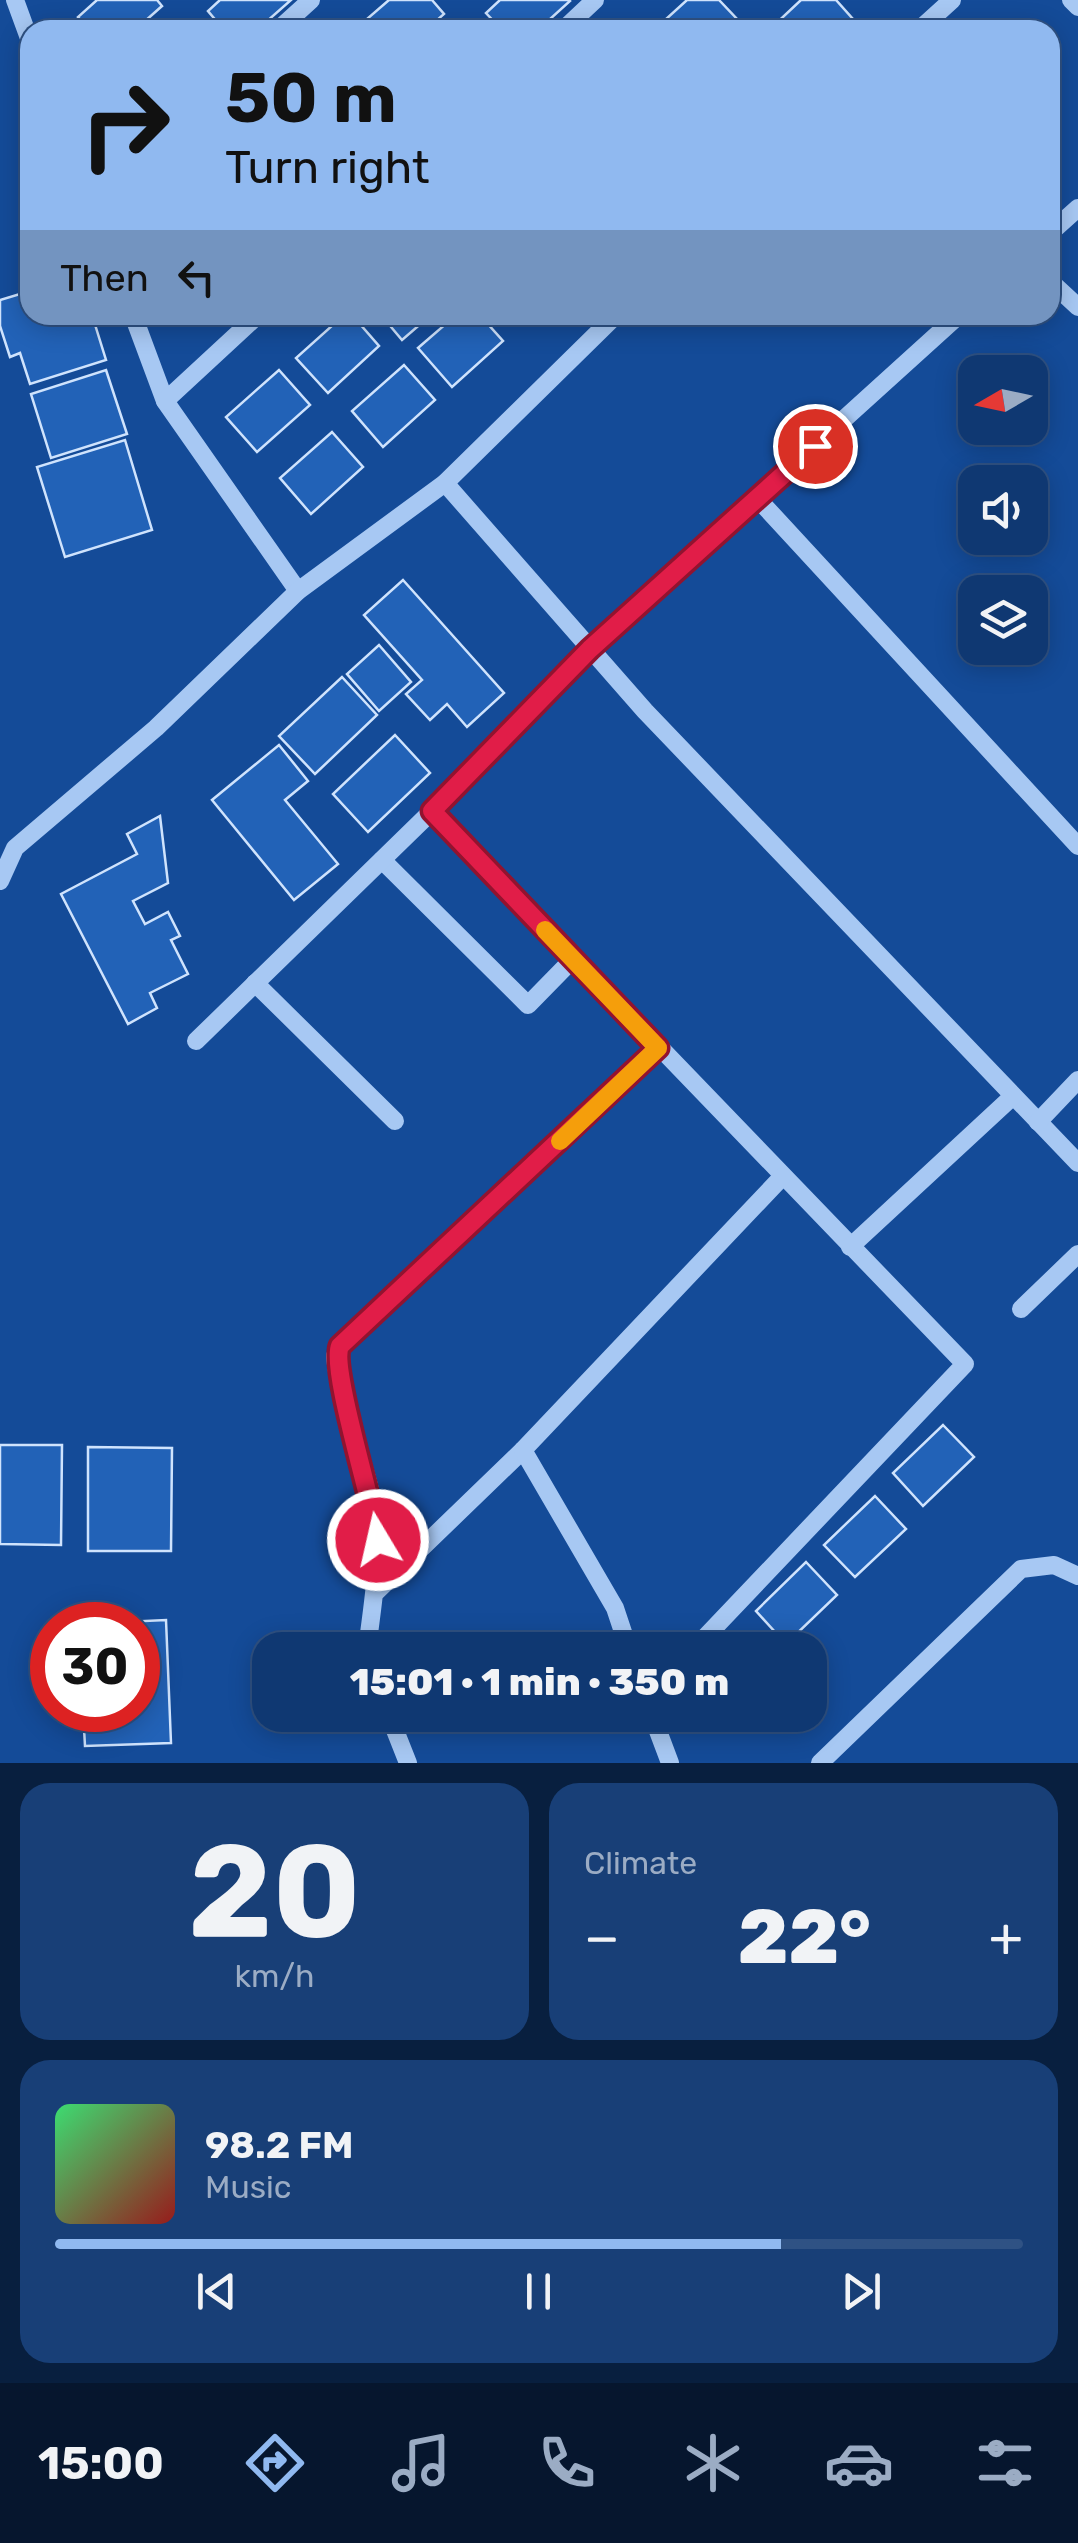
<!DOCTYPE html>
<meta charset="utf-8">
<style>
:root{--surface:#0f3872;--page:#183f77;--text:#f1f3f6;--muted:#9bacc4;--line:#2f5284;--accent:#90b9f0}
body{margin:0;font-family:Rubik,sans-serif;background:var(--page);color:var(--text);height:100vh;display:flex;flex-direction:column;font-size:38px;white-space:nowrap}
*{box-sizing:border-box;margin:0}
p{font-size:32px;color:var(--muted)}
.icon{flex:none;width:55px;height:55px;fill:none;stroke:currentColor;stroke-width:2;stroke-linecap:round;stroke-linejoin:round}
.map{position:relative;height:1763px;overflow:hidden}
.details{display:flex;flex-direction:column;gap:20px;padding:20px;background:#081f3f;flex:1}
.details>*{flex:none}
.hud{position:absolute;left:20px;top:20px;width:1040px;height:305px;border-radius:30px;box-shadow:0 5px 25px #0003,0 0 0 2px var(--line);background:#90b9f0;color:#111;overflow:hidden}
.needle{width:65px;rotate:261deg}
.buttons{position:absolute;left:958px;top:355px;display:grid;gap:20px}
.buttons a{display:grid;place-items:center;width:90px;height:90px;border-radius:20px;background:var(--surface);box-shadow:0 5px 25px #0003,0 0 0 2px var(--line);font-size:50px}
.speed{position:absolute;left:30px;top:1602px;display:flex;gap:20px;font-size:50px;font-weight:700;text-align:center}
.speed>*{display:grid;place-content:center;width:130px;height:130px;border-radius:50%;background:var(--surface);box-shadow:0 5px 25px #0003,0 0 0 2px var(--line);line-height:1}
.speed .limit{border:15px solid #d22;background:#fff;color:#111}
.pin{position:absolute;display:grid;place-items:center;width:85px;height:85px;color:#fff;margin:-42px;border:5px solid #fff;border-radius:50%;box-shadow:0 2px 10px #0007}
.me{position:absolute;width:110px;margin:-55px;rotate:351deg;stroke-linejoin:round;filter:drop-shadow(0 0 8px #0008)}
.turn{display:flex;align-items:center;gap:35px;height:210px;padding:0 40px;font-size:45px}
.turn .icon{width:130px;height:130px;stroke-width:2.5}
.turn b{display:block;font-size:70px;line-height:85px}
.then{display:flex;align-items:center;height:95px;padding:0 40px;background:#0003;gap:20px;font-size:38px}
.big{font-size:75px;font-weight:800;line-height:1.1}
.details .card{flex:1;display:flex;flex-direction:column;justify-content:center;gap:15px;min-width:0;padding:0 35px;border-radius:30px;background:var(--page)}
.details .dial{align-items:center;gap:0}
.dial b{font-size:130px;line-height:1}
.song{display:flex;align-items:center;gap:30px}
.cover{width:120px;height:120px;border-radius:15px;background:linear-gradient(135deg,hsl(140 70% 55%),hsl(0 70% 35%))}
.played{height:10px;border-radius:5px;background:linear-gradient(90deg,var(--accent) 75%,var(--line) 75%)}
.keys{display:flex;justify-content:space-around;direction:ltr}
.heat{display:flex;justify-content:space-between;align-items:center;font-size:55px;direction:ltr}
.details .tiles{flex:1;display:grid;gap:20px;grid-template-columns:1fr 1fr}
.card:last-child{grid-column:span 2}
.trip{position:absolute;left:252px;top:1632px;width:575px;height:100px;border-radius:30px;background:var(--surface);box-shadow:0 5px 25px #0003,0 0 0 2px var(--line);font-weight:800;line-height:100px;text-align:center}
.menu{display:flex;height:160px;justify-content:space-around;align-items:center;background:#06162e;color:var(--muted)}
.menu .icon{width:70px;height:70px}
.menu .active{color:var(--accent)}
.menu b{font-size:45px;color:var(--text)}
.map>svg:first-child{display:block}
.building{fill:#2262b7;stroke:#cfe3fd;stroke-width:2.5}
.lines{fill:none;stroke-linecap:round;stroke-linejoin:round}
.minor{stroke:#a7c8f3;stroke-width:18}
.route-casing{stroke:#92132f;stroke-width:25}
.route{stroke:#e11d48;stroke-width:18}
.slow{stroke:#f59e0b;stroke-width:18}
</style>
<div class="map">
<svg width="1078" height="1763" viewBox="0 0 1078 1763">
<rect width="100%" height="100%" fill="#144b98"/>
<!-- building -->
<g class="building">
<polygon points="97,0 157,0 162,6 135,30 90,30 78,17"/>
<polygon points="220,0 291,0 257,30 224,30 208,11"/>
<polygon points="389,0 432,0 444,14 426,30 365,30 360,25"/>
<polygon points="500,0 569,0 570,1 538,30 502,30 486,13"/>
<polygon points="687,0 719,0 737,19 725,30 654,30"/>
<polygon points="801,0 836,0 852,18 838,30 769,30"/>
<polygon points="30,291 30,315 92,315 106,360 30,384 20,353 10,357 0,326 0,300"/>
<polygon points="344,315 352,315 379,346 328,393 296,358"/>
<polygon points="381,315 431,315 402,340"/>
<polygon points="440,315 496,315 487,323 503,341 452,387 418,348 447,323"/>
<polygon points="404,365 435,400 383,447 352,411"/>
<polygon points="106,370 127,434 51,458 31,394"/>
<polygon points="279,370 310,405 257,452 226,417"/>
<polygon points="332,432 363,467 311,514 280,478"/>
<polygon points="125,440 152,530 65,557 37,467"/>
<polygon points="403,580 504,693 467,727 447,704 430,720 406,694 422,680 364,615"/>
<polygon points="379,645 411,682 379,711 347,674"/>
<polygon points="342,677 377,715 315,774 279,736"/>
<polygon points="395,735 430,773 368,832 333,794"/>
<polygon points="279,745 308,781 285,800 338,864 294,900 212,800"/>
<polygon points="160,816 168,883 133,901 145,924 168,912 180,936 171,940 188,974 150,993 157,1008 128,1024 61,894 137,854 127,834"/>
<polygon points="943,1425 974,1457 923,1506 893,1473"/>
<polygon points="0,1445 62,1445 61,1545 0,1544"/>
<polygon points="88,1447 172,1448 171,1551 88,1551"/>
<polygon points="875,1496 906,1529 855,1577 824,1545"/>
<polygon points="806,1562 837,1595 786,1644 756,1611"/>
<polygon points="166,1620 171,1743 85,1746 83,1710 138,1710 138,1625 80,1624"/>
<polygon points="735,1633 751,1650 717,1650"/>
</g>
<g class="lines">
<!-- minor -->
<g class="minor">
<polyline points="15,0 30,41"/>
<polyline points="1071,0 1078,7"/>
<polyline points="278,30 311,0"/>
<polyline points="563,30 595,0"/>
<polyline points="919,30 952,0"/>
<polyline points="1050,233 1078,208"/>
<polyline points="1050,281 1078,307"/>
<polyline points="133,315 165,401 298,591"/>
<polyline points="165,401 258,315"/>
<polyline points="445,483 645,711 1078,1163"/>
<polyline points="757,498 1078,846"/>
<polyline points="432,811 965,1364 693,1650"/>
<polyline points="382,860 528,1005 573,959"/>
<polyline points="0,881 15,848 156,728 298,591 445,483 616,315"/>
<polyline points="255,983 395,1121"/>
<polyline points="196,1041 432,811 590,649 959,315"/>
<polyline points="1038,1122 1078,1080"/>
<polyline points="850,1247 1013,1096"/>
<polyline points="1021,1309 1078,1254"/>
<polyline points="377,1591 523,1450"/>
<path d="M 367,1650 C 373,1597 384,1547 371,1494 C 361,1449 339,1402 335,1356 L 341,1346 L 658,1049"/>
<polyline points="629,1650 615,1608 523,1450 782,1177"/>
<polyline points="389,1715 408,1763"/>
<polyline points="652,1715 670,1763"/>
<polyline points="820,1763 1021,1569 1054,1565 1078,1576"/>
</g>
</g>
<g class="lines">
<defs>
<path id="route" d="M 378,1540 C 373,1503 330,1368 340,1346 L 658,1048 L 432,811 L 590,649 L 815,446"/>
</defs>
<!-- route casing -->
<use href="#route" class="route-casing"/>
<!-- route -->
<use href="#route" class="route"/>
<!-- slow -->
<polyline class="slow" points="545,930 658,1048 560,1141"/>
</g>
</svg>
<div class="buttons">
<a><svg class="needle" viewBox="-14 -14 28 28"><path d="M0-13l5 13h-10z" fill="#e53935"/><path d="M0 13l5-13h-10z" fill="#9bacc4"/></svg></a>
<a><svg class="icon" aria-label="sound" viewBox="0 0 24 24"><path d="M4 9h4l5-4v14l-5-4H4zM17 9q2 3 0 6"/></svg></a>
<a><svg class="icon" aria-label="layers" viewBox="0 0 24 24"><path d="M12 4l9 5-9 5-9-5zM3 14l9 5 9-5"/></svg></a>
</div>
<div class="speed"><div class="limit">30</div></div>
<div class="pin" style="left:815px;top:446px;background:#d93025"><svg class="icon" aria-label="arrive" viewBox="0 0 24 24"><path d="M6 21V4h12l-3 4 3 4H6"/></svg></div>
<svg class="me" style="left:378px;top:1540px" viewBox="-20 -20 40 40"><circle r="17" fill="#e11d48" stroke="#fff" stroke-width="3"/><path d="M0-11L8 9 0 5-8 9z" fill="#fff"/></svg>
<div class="trip">15:01 · 1 min · 350 m</div>
<div class="hud">
<div class="turn"><svg class="icon" aria-label="right" viewBox="0 0 24 24"><path d="M7 20v-9h11M14 6l5 5-5 5"/></svg><div><b>50 m</b>Turn right</div></div>
<div class="then">Then<svg class="icon" aria-label="left" viewBox="0 0 24 24"><path d="M17 20v-9H6M10 6l-5 5 5 5"/></svg></div>
</div>
</div>
<section class="details">
<div class="tiles">
<div class="card dial"><b>20</b><p>km/h</p></div>
<div class="card"><p>Climate</p>
<div class="heat"><a>−</a><b class="big">22°</b><a>+</a></div>
</div>
<div class="card">
<div class="song"><i class="cover"></i><div><b>98.2 FM</b><p>Music</p></div></div>
<div class="played"></div>
<div class="keys"><svg class="icon" aria-label="previous" viewBox="0 0 24 24"><path d="M18 5L8 12l10 7zM5 5v14"/></svg><svg class="icon" aria-label="pause" viewBox="0 0 24 24"><path d="M8 5v14M16 5v14"/></svg><svg class="icon" aria-label="next" viewBox="0 0 24 24"><path d="M6 5l10 7-10 7zM19 5v14"/></svg></div>
</div>
</div>
</section>
<nav class="menu">
<b>15:00</b>
<svg class="icon active" aria-label="directions" viewBox="0 0 24 24"><path d="M12 3l9 9-9 9-9-9zM9 14v-3h6M13 9l2 2-2 2"/></svg>
<svg class="icon" aria-label="music" viewBox="0 0 24 24"><path d="M9 18V5l10-2v13"/><circle cx="6" cy="18" r="3"/><circle cx="16" cy="16" r="3"/></svg>
<svg class="icon" aria-label="phone" viewBox="0 0 24 24"><path d="M5 4h4l2 5-3 2q2 4 5 5l2-3 5 2v4C11 20 4 13 5 4z"/></svg>
<svg class="icon" aria-label="climate" viewBox="0 0 24 24"><path d="M12 3v18M4 7l16 10M4 17L20 7"/></svg>
<svg class="icon" aria-label="car" viewBox="0 0 24 24"><path d="M5 17H2v-5l4-1 3-4h7l3 4 3 1v5h-3M9 17h6M6 11h13"/><circle cx="7" cy="17" r="2"/><circle cx="17" cy="17" r="2"/></svg>
<svg class="icon" aria-label="filters" viewBox="0 0 24 24"><path d="M4 7h16M4 17h16"/><circle cx="9" cy="7" r="2"/><circle cx="15" cy="17" r="2"/></svg>
</nav>
